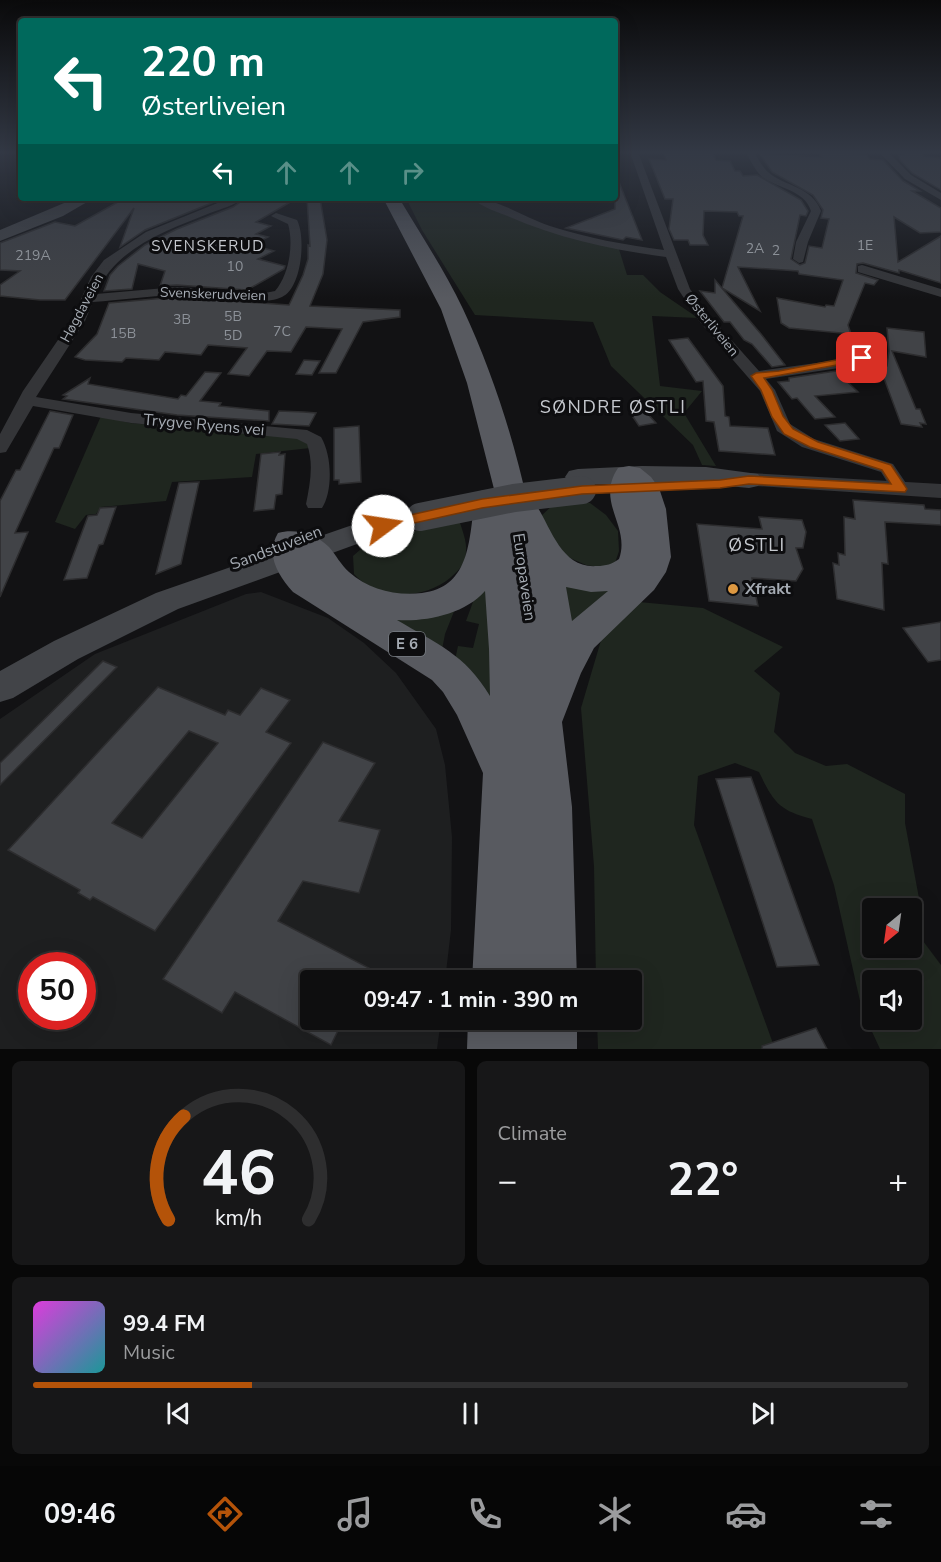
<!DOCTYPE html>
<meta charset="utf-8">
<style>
:root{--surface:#0e0e0f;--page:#171718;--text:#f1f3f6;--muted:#9b9c9e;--line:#2e2e2f;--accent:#b45309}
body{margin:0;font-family:"Nunito Sans",sans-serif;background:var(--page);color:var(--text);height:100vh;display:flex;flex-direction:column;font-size:22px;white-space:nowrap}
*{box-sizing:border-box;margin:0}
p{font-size:20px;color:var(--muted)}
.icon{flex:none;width:33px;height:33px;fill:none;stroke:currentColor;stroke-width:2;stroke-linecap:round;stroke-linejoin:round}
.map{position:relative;height:1049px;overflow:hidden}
.side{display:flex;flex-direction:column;gap:12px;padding:12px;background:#080808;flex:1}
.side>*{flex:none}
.top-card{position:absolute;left:18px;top:18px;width:600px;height:183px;border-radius:6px;box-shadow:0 6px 24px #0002,0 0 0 2px var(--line);background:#00695c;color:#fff;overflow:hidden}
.needle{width:39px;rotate:209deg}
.buttons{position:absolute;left:862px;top:898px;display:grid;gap:12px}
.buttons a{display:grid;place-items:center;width:60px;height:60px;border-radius:6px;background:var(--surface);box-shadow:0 6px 24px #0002,0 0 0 2px var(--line);font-size:30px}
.speed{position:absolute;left:18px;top:952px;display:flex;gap:12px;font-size:30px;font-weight:700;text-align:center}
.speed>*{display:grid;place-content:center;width:78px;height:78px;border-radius:50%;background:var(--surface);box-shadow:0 6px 24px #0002,0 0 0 2px var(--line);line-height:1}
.speed .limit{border:9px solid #d22;background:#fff;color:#111}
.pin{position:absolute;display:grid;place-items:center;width:51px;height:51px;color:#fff;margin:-26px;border-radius:12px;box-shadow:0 3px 9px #0006}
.me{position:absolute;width:66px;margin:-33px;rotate:76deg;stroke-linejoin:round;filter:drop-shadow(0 0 4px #0008)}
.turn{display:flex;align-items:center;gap:21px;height:126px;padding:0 24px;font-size:27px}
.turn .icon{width:78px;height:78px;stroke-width:2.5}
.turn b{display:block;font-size:42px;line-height:51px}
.lanes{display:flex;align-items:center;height:57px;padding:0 24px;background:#0003;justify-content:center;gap:30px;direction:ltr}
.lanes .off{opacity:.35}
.big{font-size:45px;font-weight:700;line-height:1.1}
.side .tile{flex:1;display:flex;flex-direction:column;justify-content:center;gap:9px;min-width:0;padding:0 21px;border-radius:9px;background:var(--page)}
.side .dial{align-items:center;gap:0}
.dial svg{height:156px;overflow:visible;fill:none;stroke:var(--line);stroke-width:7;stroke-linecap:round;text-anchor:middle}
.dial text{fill:var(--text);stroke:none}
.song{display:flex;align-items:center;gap:18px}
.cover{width:72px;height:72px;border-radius:9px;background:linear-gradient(135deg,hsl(300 70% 55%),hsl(180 70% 35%))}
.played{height:6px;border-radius:3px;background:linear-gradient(90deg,var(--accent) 25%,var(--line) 25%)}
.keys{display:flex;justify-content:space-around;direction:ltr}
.heat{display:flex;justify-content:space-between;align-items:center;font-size:33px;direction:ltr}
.side .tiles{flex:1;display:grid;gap:12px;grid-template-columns:1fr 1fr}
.tile:last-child{grid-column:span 2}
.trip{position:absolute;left:300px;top:970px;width:342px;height:60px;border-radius:6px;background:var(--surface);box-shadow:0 6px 24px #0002,0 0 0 2px var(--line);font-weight:700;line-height:60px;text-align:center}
.tabs{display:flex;height:96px;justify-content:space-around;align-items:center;background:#060606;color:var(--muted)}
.tabs .icon{width:42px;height:42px}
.tabs .selected{color:var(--accent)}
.tabs b{font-size:27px;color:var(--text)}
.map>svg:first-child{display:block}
.built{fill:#1e1f20;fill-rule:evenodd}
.green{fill:#1f261f;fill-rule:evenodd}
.building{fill:#414347;stroke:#2d2d2f;stroke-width:1.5;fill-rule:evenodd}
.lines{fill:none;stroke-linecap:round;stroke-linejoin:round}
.minor{fill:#343538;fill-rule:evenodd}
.tertiary{fill:#343538;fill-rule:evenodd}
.secondary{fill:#424448;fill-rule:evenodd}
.trunk{fill:#585a60;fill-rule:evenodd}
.secondary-bridge{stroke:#424448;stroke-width:28}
.route{fill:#b45309;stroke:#753606;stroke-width:1.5}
.poi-dot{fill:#dd9841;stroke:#0d0d0f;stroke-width:2}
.labels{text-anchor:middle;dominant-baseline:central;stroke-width:6;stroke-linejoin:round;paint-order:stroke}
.number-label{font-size:14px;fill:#8c9198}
.far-street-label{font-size:14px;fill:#a5abb3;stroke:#0d0d0f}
.far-neighbourhood-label{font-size:15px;letter-spacing:1.5px;fill:#c6c9cf;stroke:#0d0d0f}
.shield{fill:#0d0d0f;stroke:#777c82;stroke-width:1.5}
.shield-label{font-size:15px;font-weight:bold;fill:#a5abb3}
.street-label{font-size:16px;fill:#a5abb3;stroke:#0d0d0f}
.poi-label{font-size:16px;font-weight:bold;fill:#a5abb3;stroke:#0d0d0f;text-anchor:start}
.neighbourhood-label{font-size:18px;letter-spacing:1.5px;fill:#c6c9cf;stroke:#0d0d0f}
</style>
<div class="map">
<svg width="941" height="1049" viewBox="0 0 941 1049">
<rect width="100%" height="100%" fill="#121214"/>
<!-- built -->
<path class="built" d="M 261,592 L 328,618 L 364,643 L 396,673 L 436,729 L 445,765 L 452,837 L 451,930 L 445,981 L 310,981 L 310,1020 L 441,1020 L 437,1049 L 0,1049 L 0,719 L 95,654 L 246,594 ZM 32,966 L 82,966 L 82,1017 L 32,1017 Z"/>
<!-- green -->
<g class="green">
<polygon points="406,198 477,198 550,228 618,246 627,275 643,275 660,292 698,318 652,316 660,386 702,391 684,413 716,466 702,465 693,445 611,366 593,322 475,315 422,230"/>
<polygon points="101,416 130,423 298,438 305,440 310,448 256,454 252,477 172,482 166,501 101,507 96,514 86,515 75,529 55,522"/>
<polygon points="555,503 590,503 606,515 618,531 619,551 615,563 605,568 586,565 563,555 540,517"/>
<path d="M 459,520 C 462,529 467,542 466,551 C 466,564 459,570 450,578 C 424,600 377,601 354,574 L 353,556 L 368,543 Z"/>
<polygon points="554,576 623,581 573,634"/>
<polygon points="485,586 496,716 455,660 458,646 473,648 479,624 466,621 477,591"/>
<path d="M 639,602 L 703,608 L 783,647 L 754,671 L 780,693 L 774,732 L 795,753 L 826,766 L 847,764 L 905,794 L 905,823 L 921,909 L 914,929 L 941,965 L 941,1049 L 880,1049 L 862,1010 L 834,885 L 812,819 C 779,810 774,803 759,772 L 735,763 L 698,776 L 694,825 L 775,1049 L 598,1049 L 597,1020 L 632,1020 L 632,981 L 596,981 L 594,866 L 581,708 L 602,637 ZM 873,909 L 912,909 L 912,948 L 873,948 ZM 873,981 L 912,981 L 912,1020 L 873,1020 Z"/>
<polygon points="457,604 445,634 441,655 378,612"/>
</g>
<!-- building -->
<g class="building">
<polygon points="663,152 713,153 716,160 730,161 735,171 740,171 743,176 757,175 801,200 808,211 806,216 800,215 791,259 800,265 805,263 809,246 822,248 829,219 821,218 823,210 813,195 772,172 759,153 821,157 818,152 866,154 870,159 883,160 903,181 920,191 912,191 941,208 941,232 920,233 894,217 898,262 941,236 941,283 899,270 899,273 863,263 857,264 856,273 878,280 874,285 865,283 848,325 851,334 789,328 781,323 777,298 825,307 826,305 834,306 843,280 799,274 798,271 738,267 760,311 722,288 743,216 739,216 737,212 704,211 703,235 708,245 690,245 688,240 674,240 669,229 673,199 665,199 649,159 666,160"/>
<polygon points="903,152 922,152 924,156 941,158 941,190 912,173 900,160 898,154 904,155"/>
<polygon points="615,172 642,240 626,237 623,240 566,228 615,209"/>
<polygon points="125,198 167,198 187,201 191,198 224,198 145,230 120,247 134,208 65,300 40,300 0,296 0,285 20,271 0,270 0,243 55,222 75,226"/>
<polygon points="246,198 292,201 256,222 271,226 256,234 268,237 252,245 274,251 258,259 285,266 284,269 247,290 177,285 160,286 165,271 138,264 132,289 104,291 110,275 118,266 145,245 177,229 233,207"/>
<polygon points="307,198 320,198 327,240 323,274 310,306 400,310 400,317 363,322 336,373 319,373 342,329 306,327 291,352 267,351 249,376 228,374 247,348 208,345 201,355 165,352 159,360 126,358 122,362 85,360 75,357 97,334 109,303 176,297 289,305 303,275 308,259 308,245 310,246"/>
<polygon points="715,280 761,334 785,365 772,367 752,344 744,340 730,322 724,322 700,291 715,293"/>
<polygon points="887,328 924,332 926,357 892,351 916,409 920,409 926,424 920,423 922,427 901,424 879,365 887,366 889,351"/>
<polygon points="688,338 723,386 725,416 729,417 730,426 768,428 775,455 719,451 714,422 706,421 703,381 696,382 669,340"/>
<polygon points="304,360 320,361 312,375 296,374"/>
<polygon points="836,371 858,392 815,396 835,417 815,419 797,398 792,399 778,382 789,381 789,378"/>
<polygon points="205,372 221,373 200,401 221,403 219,406 269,411 269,421 177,415 63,399 67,396 63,395 90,378 88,384 178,399 181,395 186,396"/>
<polygon points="50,411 73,415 59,448 54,448 15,533 28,532 0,597 0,501 16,470 20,470"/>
<polygon points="279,411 304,412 316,413 309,426 272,424"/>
<polygon points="646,412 656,423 639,426 631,414"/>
<polygon points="845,423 859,439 840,441 825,425"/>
<polygon points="359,426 361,482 339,484 339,480 334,480 334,428"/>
<polygon points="280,452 279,455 285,454 282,494 276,495 274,509 254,511 261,454"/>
<polygon points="199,482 181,564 156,574 179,483"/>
<polygon points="853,500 924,505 925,509 941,510 941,525 885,522 888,564 882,563 884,610 837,599 833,563 839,565 838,553 845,555 844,517 855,519"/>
<polygon points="116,507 103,544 99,545 87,578 64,580 88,516 97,515 100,508"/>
<polygon points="759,517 802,520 806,532 803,548 796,548 803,569 796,581 752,578 758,606 709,601 697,524 762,529"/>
<polygon points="941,622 941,660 928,662 903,628"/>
<polygon points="103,661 117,667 0,785 0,763"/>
<path d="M 158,687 L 225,715 L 228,710 L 240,715 L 261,688 L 290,700 L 266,732 L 291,743 L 155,931 L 93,897 L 90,900 L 78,893 L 80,890 L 8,850 ZM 189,731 L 218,743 L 142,838 L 112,823 Z"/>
<polygon points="323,742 375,763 339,821 380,830 359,893 303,881 278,921 369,968 363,981 310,981 310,1020 343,1020 331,1045 235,992 222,1013 163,979"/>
<polygon points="751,777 803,922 819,965 777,967 716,779"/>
<polygon points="816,1028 827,1049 762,1049 762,1046"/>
</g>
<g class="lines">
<!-- minor -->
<g class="minor">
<path d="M 630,152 L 638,152 L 690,289 L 709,315 L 759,371 L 838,360 L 880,348 L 885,349 L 887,352 L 885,355 L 839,368 L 766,379 L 775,390 L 790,424 L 814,439 L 893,464 L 910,489 L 908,493 L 894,493 L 881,472 L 802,447 L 777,431 L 760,391 L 699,321 L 678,289 L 666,257 C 611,250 556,238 505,215 C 494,211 480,206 472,198 C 496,198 526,218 550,226 C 587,238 625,245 664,250 Z"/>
<path d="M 745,152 L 754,152 C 758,158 762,167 768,172 C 785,187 812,186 821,211 L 808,242 L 803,262 L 799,263 L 793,259 L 796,242 L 811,211 C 804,189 777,189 761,176 C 755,170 750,159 745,152 Z"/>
<polygon points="879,152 888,152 911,175 941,193 941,200 905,179"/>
<path d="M 230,198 L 244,198 C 235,205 221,209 210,213 C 166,231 116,247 96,294 L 177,287 L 265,293 L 275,291 C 289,275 294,244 288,224 L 271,216 L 276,213 L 297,220 C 306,237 302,288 282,297 C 260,308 203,294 176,295 C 148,296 120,300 93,302 L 85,321 L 36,397 L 131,413 L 307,430 L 321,437 C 332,455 333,491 322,508 L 308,508 L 306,504 C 310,484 314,464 307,444 L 297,439 L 131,423 L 33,406 L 6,452 L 0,453 L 0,434 L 23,391 L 71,321 L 91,277 L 104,260 L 146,232 Z"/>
<polygon points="862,265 941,289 941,297 858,272 858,266"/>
</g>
<!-- tertiary -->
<polygon class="tertiary" points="749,473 941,484 941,498 741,485 738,480 741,475"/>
<!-- secondary -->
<g class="secondary">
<polygon points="76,198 94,198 63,216 0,241 0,230"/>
<polygon points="642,466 706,467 758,474 762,480 758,486 749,488 685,482 578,485 569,483 565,477 569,471 578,469"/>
<polygon points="420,508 430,511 434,517 430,523 379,536 178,609 78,659 13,698 0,702 0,671 54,641 156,593 361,522"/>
</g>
<!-- trunk -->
<g class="trunk">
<path d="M 383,198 L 399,198 C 421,235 445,271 463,309 C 492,371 514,439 528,505 L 538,508 C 552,531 563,569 597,566 C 606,566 612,564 619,559 C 631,526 595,502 618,468 L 629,466 L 640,468 L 651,477 L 659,488 L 666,509 L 671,557 L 666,572 L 654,590 L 594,648 L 581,673 L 562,722 L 572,807 L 577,981 L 472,981 L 483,773 L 457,715 L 443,692 L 432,680 L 293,592 C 278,575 265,555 278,533 C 295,528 316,534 329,547 C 336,555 341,565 349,572 C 369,590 396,596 422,593 C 472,587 469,536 475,498 L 480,491 L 494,489 L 467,383 L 441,309 ZM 566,587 L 591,592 L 608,591 L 572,621 ZM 485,591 L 489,649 L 490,696 C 465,654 437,644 397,620 C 426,622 465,614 485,591 Z"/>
<polygon points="468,1020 577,1020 577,1049 467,1049"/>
</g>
<!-- secondary-bridge -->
<polyline class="secondary-bridge" points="420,517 514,498 582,490"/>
</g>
<!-- sky -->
<linearGradient id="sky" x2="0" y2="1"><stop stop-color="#0a0a0b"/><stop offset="0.51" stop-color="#333945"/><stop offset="1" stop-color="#333945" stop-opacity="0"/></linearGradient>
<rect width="941" height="299" fill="url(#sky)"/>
<!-- route -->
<polygon class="route" points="862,355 865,356 865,360 764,378 772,390 783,416 793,429 818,442 891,465 907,489 905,492 749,484 720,488 582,494 482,508 383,530 376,526 383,521 482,499 582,486 720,480 749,476 891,484 882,470 810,447 784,434 772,417 761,390 751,376 756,373 779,371"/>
<!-- markers -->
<circle class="poi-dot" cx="733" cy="589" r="6"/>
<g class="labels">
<!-- number labels -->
<g class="number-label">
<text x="865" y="245">1E</text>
<text x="755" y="248">2A</text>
<text x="776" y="250">2</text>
<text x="33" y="255">219A</text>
<text x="235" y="266">10</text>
<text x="233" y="316">5B</text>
<text x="182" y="319">3B</text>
<text x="282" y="331">7C</text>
<text x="123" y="333">15B</text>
<text x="233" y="335">5D</text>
</g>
<!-- far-street labels -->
<g class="far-street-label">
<text transform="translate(213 294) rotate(2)">Svenskerudveien</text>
<text transform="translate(82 308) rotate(-62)">Høgdaveien</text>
<text transform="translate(712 325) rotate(51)">Østerliveien</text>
</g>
<!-- far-neighbourhood labels -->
<g class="far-neighbourhood-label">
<text x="208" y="246">SVENSKERUD</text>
</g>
<!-- shield labels -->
<rect class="shield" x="389" y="632" width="36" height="24" rx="4.5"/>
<g class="shield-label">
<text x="407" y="644">E 6</text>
</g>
<!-- street labels -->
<g class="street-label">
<text transform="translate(204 425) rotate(5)">Trygve Ryens vei</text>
<text transform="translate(276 548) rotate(-21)">Sandstuveien</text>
<text transform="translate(524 577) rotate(82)">Europaveien</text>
</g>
<!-- poi labels -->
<g class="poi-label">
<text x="745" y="589">Xfrakt</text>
</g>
<!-- neighbourhood labels -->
<g class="neighbourhood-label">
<text x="613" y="407">SØNDRE ØSTLI</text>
<text x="757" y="545">ØSTLI</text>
</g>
</g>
</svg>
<div class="buttons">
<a><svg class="needle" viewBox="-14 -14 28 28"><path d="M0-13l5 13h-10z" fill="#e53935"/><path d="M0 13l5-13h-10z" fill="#9b9c9e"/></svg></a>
<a><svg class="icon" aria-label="sound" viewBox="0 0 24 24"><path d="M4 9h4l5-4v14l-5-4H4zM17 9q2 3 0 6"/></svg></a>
</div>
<div class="speed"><div class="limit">50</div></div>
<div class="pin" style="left:862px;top:358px;background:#d93025"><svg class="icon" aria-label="arrive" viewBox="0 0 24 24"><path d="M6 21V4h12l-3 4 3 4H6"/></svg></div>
<svg class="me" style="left:383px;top:526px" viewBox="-20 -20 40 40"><circle r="19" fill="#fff"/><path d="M0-13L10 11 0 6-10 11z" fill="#b45309"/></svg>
<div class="trip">09:47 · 1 min · 390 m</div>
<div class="top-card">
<div class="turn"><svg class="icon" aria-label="left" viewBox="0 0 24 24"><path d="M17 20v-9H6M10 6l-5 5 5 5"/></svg><div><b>220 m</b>Østerliveien</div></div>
<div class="lanes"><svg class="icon" aria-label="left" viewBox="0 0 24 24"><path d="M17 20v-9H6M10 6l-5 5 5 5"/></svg><svg class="icon off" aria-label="ahead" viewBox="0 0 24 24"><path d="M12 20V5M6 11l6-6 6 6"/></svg><svg class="icon off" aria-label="ahead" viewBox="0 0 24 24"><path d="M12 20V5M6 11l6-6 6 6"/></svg><svg class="icon off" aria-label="right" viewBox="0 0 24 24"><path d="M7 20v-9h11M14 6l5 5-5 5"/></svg></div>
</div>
</div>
<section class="side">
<div class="tiles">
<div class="tile dial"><svg viewBox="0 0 100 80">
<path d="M14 69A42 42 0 1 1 86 69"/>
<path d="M14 69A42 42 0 0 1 22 16" stroke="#b45309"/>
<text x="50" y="56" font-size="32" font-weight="700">46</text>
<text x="50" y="72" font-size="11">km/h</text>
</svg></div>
<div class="tile"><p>Climate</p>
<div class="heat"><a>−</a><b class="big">22°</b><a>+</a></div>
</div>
<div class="tile">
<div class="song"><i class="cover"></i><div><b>99.4 FM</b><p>Music</p></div></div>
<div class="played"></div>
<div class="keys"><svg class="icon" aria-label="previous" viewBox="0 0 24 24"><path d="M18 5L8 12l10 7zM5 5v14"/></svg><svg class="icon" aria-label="pause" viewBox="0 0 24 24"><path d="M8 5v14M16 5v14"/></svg><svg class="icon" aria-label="next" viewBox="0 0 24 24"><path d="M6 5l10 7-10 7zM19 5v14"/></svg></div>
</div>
</div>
</section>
<nav class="tabs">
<b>09:46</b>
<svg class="icon selected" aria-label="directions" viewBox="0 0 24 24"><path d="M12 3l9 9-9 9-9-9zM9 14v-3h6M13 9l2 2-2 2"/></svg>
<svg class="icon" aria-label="music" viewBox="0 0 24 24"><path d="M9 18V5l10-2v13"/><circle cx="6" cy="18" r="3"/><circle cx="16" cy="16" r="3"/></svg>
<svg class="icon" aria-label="phone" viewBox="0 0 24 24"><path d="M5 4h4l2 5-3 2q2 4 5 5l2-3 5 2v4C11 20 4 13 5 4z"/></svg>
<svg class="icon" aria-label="climate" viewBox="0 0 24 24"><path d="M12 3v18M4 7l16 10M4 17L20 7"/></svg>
<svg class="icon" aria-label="car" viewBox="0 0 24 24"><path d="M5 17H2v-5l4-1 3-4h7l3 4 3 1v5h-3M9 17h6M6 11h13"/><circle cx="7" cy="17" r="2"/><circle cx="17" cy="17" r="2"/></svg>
<svg class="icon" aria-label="filters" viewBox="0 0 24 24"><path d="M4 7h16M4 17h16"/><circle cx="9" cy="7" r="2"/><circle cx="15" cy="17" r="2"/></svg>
</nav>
